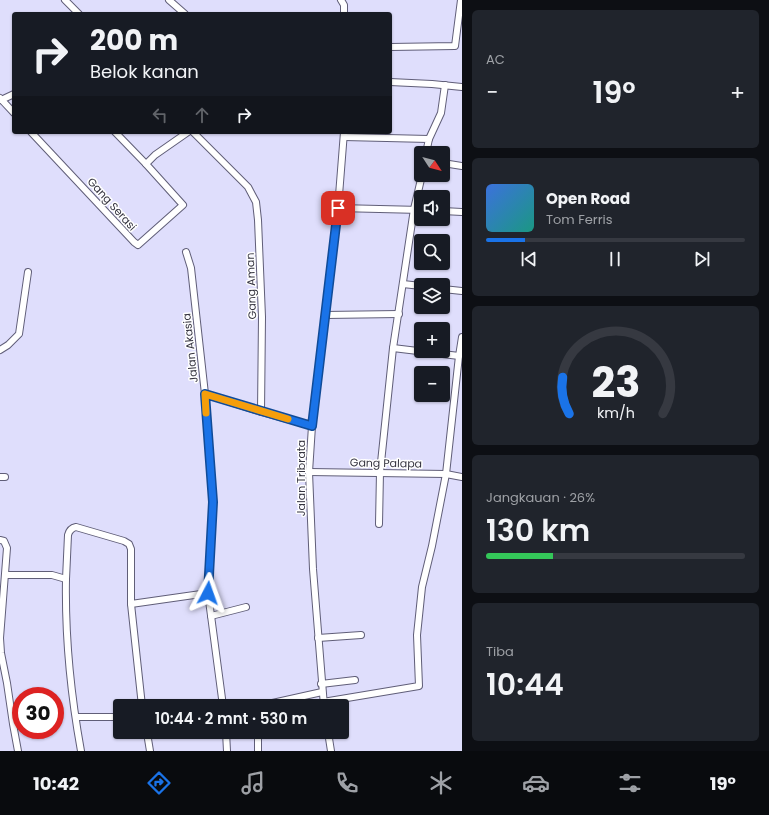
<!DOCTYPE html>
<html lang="id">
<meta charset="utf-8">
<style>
:root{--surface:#171b24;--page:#20242c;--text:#f1f3f6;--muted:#9ea1a6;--line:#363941;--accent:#1a73e8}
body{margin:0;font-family:Poppins,sans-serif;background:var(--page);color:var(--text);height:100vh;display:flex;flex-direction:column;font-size:15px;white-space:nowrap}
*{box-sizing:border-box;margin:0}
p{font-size:13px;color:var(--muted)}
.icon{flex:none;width:22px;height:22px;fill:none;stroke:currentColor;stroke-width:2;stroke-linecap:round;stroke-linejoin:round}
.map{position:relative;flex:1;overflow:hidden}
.details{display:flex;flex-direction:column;gap:10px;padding:10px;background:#0d0f14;width:307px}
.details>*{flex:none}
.hud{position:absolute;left:12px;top:12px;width:380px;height:122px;border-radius:4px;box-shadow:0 1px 3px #0004;background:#171b24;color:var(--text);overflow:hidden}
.needle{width:26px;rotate:126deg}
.tools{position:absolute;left:414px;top:146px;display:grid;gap:8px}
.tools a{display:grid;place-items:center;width:36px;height:36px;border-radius:4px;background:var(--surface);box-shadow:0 1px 3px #0004;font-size:20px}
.speed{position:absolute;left:12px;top:687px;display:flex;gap:8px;font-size:20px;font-weight:700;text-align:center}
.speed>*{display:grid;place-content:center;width:52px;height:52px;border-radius:50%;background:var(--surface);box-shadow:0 1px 3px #0004;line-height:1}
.speed .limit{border:6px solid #d22;background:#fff;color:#111}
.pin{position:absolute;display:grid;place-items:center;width:34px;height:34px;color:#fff;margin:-17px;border-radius:8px;box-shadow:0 2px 6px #0006}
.me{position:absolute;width:44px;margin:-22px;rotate:4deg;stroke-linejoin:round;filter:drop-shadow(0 0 3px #0008)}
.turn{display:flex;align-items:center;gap:14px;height:84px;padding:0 12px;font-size:18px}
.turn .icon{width:52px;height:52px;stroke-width:2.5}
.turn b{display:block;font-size:28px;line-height:34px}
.lanes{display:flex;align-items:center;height:38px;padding:0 12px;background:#0003;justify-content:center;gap:20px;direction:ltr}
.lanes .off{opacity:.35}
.big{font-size:30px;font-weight:600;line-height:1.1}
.details .card{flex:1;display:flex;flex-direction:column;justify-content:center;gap:6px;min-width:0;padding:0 14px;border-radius:6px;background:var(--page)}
.details .dial{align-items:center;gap:0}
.dial svg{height:104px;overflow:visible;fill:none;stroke:var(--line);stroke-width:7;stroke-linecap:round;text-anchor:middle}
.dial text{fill:var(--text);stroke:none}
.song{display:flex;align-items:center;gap:12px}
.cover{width:48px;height:48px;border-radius:6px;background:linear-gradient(135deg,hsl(220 70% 55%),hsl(170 70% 35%))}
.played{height:4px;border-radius:2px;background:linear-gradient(90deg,var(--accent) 15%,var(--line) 15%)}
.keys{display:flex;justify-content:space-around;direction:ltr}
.heat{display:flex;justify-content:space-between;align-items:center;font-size:22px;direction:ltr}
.charge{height:6px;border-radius:3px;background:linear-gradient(90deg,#34c759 26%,var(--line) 0)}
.trip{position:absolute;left:113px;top:699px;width:236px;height:40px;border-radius:4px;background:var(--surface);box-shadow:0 1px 3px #0004;font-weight:600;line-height:40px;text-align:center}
.dock{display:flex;height:64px;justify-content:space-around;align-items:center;background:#090b0e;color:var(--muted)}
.dock .icon{width:28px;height:28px}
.dock .active{color:var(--accent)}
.dock b{font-size:18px;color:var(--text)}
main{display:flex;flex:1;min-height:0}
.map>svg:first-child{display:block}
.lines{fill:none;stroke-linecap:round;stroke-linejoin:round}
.minor-casing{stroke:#605e78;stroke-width:8}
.minor{stroke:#fff;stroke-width:6}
.route-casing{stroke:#114b97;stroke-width:10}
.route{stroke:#1a73e8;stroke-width:7}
.slow{stroke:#f59e0b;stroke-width:7}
.labels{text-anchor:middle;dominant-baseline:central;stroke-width:3;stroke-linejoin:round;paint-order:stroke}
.street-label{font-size:11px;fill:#353440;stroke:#fff}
</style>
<main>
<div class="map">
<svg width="462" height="751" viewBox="0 0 462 751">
<rect width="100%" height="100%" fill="#dfdefc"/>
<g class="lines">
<defs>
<g id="minor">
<polyline points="65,0 79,14"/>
<polyline points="169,0 185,14"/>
<polyline points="341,0 344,5 344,14"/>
<polyline points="390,47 455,46 461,0"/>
<polyline points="390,82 432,84 462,87"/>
<polyline points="0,98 14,113"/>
<polyline points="1,100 14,94"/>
<polyline points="31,132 134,242 138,245 183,205 146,164 155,155 188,132"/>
<polyline points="115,132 146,164"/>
<polyline points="193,132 248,187 256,202 258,220 262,317 261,412 312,426"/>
<polyline points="344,137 429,139 426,153"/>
<polyline points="429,139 441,113 445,85"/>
<polyline points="443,163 462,166"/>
<polyline points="338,208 421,210"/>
<polyline points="443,211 462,212"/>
<polyline points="186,252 191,268 205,394 213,502 208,593 223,706"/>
<polyline points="403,284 421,286"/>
<polyline points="443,289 462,291"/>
<polyline points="325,315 399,314"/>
<polyline points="393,348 459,356"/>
<polyline points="0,350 8,345 19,334 28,272"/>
<polyline points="205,394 261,412"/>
<polyline points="309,472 446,474 462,477"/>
<polyline points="0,477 5,477"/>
<polyline points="379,524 380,472 393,348 414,209 422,175"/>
<polyline points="0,540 4,541 7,548 0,638 1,653 7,683 13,724 18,751"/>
<path d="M 6,575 L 52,575 L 66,579 C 65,635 71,696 81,751"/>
<path d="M 66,579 L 68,535 C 69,531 71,528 76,527 L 124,541 L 129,544 L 131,549 L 131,604 L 142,706"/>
<polyline points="131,604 208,593"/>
<polyline points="211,616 246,607"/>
<polyline points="318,638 361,635"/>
<polyline points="321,684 355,680"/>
<polyline points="323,702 419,686 417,635 422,587 432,546 446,474 459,356 462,337"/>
<polyline points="259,706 322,692"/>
<polyline points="324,706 313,569 309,472 312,426 338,208 344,132"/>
<polyline points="76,717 120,717"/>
<polyline points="226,732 227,751"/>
<polyline points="258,732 258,751"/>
<polyline points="328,732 331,751"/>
<polyline points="147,733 150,751"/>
</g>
</defs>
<!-- minor casing -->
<use href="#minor" class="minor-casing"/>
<!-- minor -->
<use href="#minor" class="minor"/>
</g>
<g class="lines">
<defs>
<polyline id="route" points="208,593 213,502 205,394 312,426 338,208"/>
</defs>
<!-- route casing -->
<use href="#route" class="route-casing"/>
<!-- route -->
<use href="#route" class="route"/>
<!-- slow -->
<polyline class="slow" points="206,413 205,394 288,419"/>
</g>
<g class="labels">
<!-- street labels -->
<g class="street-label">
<text transform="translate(112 204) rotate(48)">Gang Serasi</text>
<text transform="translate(251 286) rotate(-92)">Gang Aman</text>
<text transform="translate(190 348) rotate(-96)">Jalan Akasia</text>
<text transform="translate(386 463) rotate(1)">Gang Palapa</text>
<text transform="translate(301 478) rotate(-90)">Jalan Tribrata</text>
</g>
</g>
</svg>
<div class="tools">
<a><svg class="needle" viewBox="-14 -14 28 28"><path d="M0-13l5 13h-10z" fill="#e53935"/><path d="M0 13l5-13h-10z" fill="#9ea1a6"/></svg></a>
<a><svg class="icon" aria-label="sound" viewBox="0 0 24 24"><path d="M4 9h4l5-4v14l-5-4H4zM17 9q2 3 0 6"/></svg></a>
<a><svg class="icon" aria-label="search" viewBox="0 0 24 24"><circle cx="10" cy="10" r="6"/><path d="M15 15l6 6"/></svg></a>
<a><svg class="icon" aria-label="layers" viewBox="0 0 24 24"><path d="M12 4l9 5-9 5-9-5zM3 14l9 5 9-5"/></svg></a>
<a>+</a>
<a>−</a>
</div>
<div class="speed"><div class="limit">30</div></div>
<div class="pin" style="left:338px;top:208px;background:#d93025"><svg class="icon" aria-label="arrive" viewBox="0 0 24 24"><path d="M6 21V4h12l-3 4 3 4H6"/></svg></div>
<svg class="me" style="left:208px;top:593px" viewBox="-20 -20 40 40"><path d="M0-17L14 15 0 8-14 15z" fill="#1a73e8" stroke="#fff" stroke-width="4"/></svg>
<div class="trip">10:44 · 2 mnt · 530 m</div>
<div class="hud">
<div class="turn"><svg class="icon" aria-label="right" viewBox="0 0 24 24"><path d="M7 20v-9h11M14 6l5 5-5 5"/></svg><div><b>200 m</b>Belok kanan</div></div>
<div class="lanes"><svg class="icon off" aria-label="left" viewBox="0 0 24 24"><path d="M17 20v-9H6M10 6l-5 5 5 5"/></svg><svg class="icon off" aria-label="ahead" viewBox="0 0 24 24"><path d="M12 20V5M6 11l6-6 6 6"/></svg><svg class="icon" aria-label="right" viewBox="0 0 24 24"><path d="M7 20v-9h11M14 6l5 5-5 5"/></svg></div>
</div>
</div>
<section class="details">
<div class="card"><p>AC</p>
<div class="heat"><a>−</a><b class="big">19°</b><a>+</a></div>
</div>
<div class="card">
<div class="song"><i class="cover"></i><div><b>Open Road</b><p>Tom Ferris</p></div></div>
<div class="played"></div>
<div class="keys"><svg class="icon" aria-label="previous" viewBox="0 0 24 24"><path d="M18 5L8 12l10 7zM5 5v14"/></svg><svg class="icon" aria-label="pause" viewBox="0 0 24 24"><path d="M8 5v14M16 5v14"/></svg><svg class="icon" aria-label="next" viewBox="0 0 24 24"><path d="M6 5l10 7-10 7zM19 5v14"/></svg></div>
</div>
<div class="card dial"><svg viewBox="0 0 100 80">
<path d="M14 69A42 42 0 1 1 86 69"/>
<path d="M14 69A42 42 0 0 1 9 41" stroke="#1a73e8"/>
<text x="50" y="56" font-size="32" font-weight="700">23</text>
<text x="50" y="72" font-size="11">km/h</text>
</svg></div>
<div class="card"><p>Jangkauan · 26%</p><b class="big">130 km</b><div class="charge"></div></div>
<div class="card"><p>Tiba</p><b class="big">10:44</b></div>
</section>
</main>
<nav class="dock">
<b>10:42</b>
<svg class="icon active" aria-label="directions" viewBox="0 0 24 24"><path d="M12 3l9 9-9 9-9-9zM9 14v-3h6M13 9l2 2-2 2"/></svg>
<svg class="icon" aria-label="music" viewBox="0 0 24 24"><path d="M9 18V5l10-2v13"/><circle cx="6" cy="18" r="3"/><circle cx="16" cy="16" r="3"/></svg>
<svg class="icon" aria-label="phone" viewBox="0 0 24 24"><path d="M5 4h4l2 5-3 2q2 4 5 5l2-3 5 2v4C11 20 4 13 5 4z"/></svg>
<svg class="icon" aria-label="climate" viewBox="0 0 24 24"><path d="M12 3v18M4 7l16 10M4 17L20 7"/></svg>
<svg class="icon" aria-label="car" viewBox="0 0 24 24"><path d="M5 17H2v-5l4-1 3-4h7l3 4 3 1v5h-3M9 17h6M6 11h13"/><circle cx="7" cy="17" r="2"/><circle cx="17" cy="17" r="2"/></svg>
<svg class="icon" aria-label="filters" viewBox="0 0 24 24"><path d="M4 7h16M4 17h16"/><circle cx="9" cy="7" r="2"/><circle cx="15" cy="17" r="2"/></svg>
<b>19°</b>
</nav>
